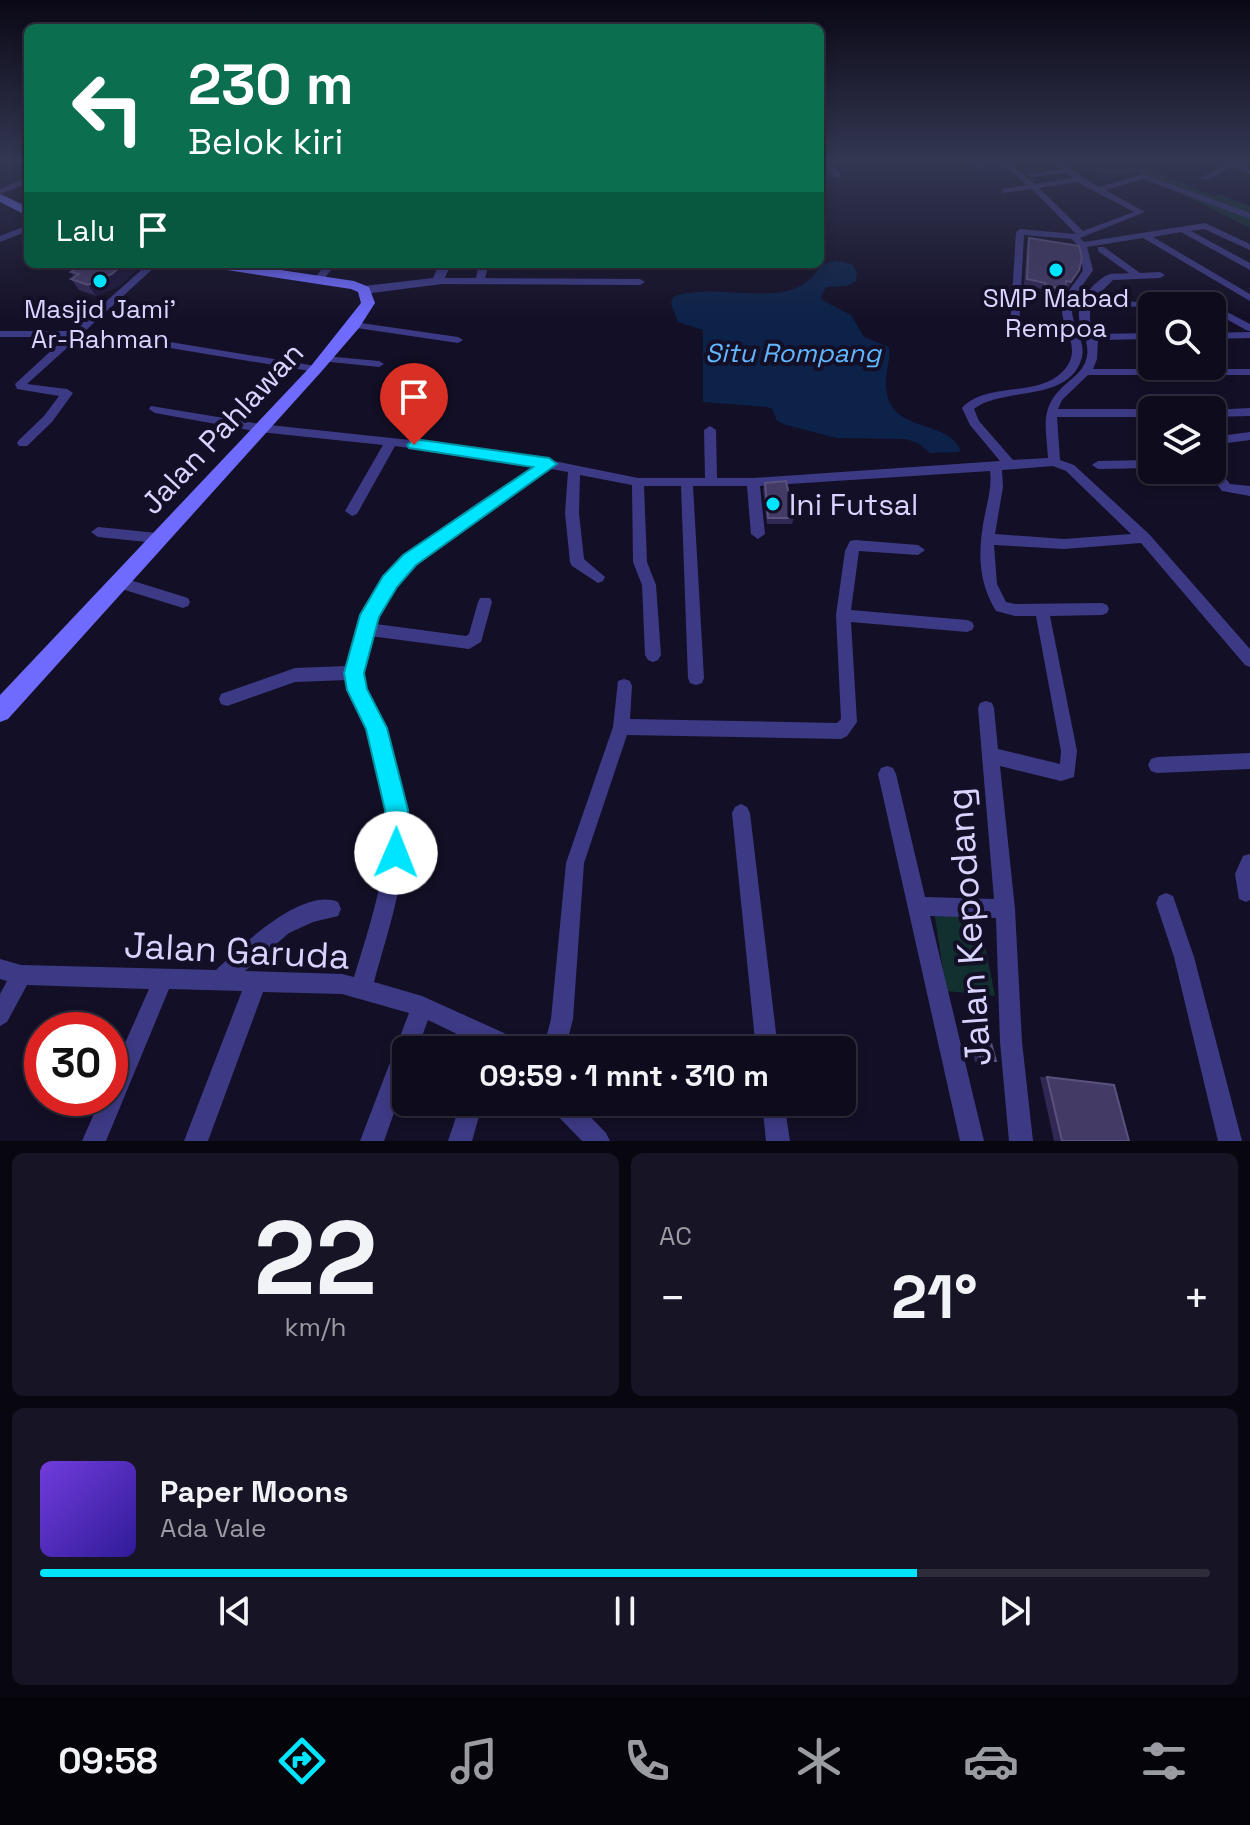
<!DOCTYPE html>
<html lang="id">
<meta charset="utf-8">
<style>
:root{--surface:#0e0b1c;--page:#171425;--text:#f1f3f6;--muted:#9b9ba3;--line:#2e2b3b;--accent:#00e5ff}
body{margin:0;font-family:"Space Grotesk",sans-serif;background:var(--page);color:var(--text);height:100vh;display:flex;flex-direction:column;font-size:30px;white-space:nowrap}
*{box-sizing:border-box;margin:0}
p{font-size:26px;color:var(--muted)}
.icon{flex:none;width:44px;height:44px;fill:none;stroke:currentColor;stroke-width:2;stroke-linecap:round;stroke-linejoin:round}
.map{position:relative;height:1141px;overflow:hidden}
.side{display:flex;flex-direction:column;gap:12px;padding:12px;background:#08060f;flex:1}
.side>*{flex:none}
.banner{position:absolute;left:24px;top:24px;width:800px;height:244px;border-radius:12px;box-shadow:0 4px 12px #0003,0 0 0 2px var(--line);background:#0b6e4f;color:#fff;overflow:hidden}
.tools{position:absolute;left:1138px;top:292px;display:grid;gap:16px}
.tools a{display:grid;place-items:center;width:88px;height:88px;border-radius:12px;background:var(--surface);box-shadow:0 4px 12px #0003,0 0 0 2px var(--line);font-size:40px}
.speed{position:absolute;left:24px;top:1012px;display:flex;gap:16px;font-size:40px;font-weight:700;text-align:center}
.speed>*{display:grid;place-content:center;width:104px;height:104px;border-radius:50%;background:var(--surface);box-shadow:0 4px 12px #0003,0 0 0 2px var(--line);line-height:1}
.speed .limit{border:12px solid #d22;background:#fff;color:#111}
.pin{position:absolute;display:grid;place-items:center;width:68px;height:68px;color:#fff;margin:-82px -34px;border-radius:50% 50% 50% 0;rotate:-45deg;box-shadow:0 0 8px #0007}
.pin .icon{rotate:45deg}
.me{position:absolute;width:88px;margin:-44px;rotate:1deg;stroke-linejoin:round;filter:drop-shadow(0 0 6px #0008)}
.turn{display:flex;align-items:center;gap:28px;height:168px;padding:0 32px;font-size:36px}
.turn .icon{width:104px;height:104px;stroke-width:2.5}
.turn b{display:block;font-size:56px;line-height:68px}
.then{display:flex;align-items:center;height:76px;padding:0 32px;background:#0003;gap:16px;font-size:30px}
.big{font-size:60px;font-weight:700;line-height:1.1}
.side .tile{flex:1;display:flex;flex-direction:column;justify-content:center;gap:12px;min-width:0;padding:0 28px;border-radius:12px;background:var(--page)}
.side .dial{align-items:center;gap:0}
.dial b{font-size:104px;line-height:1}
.song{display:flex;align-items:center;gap:24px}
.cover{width:96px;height:96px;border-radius:12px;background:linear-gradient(135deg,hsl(260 70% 55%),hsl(250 70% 35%))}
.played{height:8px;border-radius:4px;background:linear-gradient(90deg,var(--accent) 75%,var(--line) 75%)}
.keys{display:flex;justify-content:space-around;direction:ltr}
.heat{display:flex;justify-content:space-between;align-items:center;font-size:44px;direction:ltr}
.side .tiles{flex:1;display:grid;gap:12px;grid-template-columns:1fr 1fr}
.tile:last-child{grid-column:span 2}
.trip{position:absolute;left:392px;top:1036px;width:464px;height:80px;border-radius:12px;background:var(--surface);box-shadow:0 4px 12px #0003,0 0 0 2px var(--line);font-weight:700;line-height:80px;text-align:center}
.dock{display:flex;height:128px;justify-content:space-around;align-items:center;background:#06040b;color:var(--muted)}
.dock .icon{width:56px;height:56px}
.dock .current{color:var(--accent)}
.dock b{font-size:36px;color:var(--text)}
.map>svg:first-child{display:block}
.green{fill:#12302f}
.water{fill:#0c2248}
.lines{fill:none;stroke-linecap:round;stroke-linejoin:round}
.minor{fill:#3d3a85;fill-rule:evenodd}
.tertiary{fill:#3d3a85;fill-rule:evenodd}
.secondary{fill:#6f6bff;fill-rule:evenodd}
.wall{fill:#312854}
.shaded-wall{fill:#1d163a}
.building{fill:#433a66;stroke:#5a527e;stroke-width:2}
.route{fill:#00e5ff;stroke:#0095a6;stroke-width:2}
.poi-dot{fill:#00e5ff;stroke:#130f26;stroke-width:3}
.labels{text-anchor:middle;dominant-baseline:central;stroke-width:8;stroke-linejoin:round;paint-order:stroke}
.far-poi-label{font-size:26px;fill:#d9d4ff;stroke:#130f26}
.far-water-label{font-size:26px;font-style:italic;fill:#62b6ff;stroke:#130f26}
.street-label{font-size:30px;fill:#d9d4ff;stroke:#130f26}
.poi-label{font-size:30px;fill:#d9d4ff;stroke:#130f26;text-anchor:start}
.near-street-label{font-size:36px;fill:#d9d4ff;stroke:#130f26}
</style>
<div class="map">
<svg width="1250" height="1141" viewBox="0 0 1250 1141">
<rect width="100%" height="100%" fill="#130f26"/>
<!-- green -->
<g class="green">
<polygon points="1082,161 1130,161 1215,197 1218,194 1250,206 1250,228 1138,172 1102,175"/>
<polygon points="934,910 979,915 995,996 946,991"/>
</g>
<!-- water -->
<path class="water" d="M 835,261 L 852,264 L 857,272 L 856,281 L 847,286 L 826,287 L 821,296 L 822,300 L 851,315 L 864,337 L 889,347 C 891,365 882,376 888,398 C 899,433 951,420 961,452 L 930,453 L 918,443 L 905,439 L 837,438 L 786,425 L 777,421 L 772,409 L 767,407 L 703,402 L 703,330 L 678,322 L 671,304 L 673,297 C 717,279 797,316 820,265 Z"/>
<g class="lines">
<!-- minor -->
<g class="minor">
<polygon points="820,161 826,161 841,173 841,177 835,177"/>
<path d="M 998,161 L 1006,161 L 1035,184 L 1072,178 L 1066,173 L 1031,177 L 1027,175 L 1062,169 L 1052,161 C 1063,161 1086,180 1099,187 L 1143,174 L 1250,213 L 1250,219 L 1143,179 L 1105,190 L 1145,212 L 1080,238 L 1084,242 L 1205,223 L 1250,244 L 1250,250 L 1204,229 L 1191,231 L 1250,263 L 1250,270 L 1181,232 L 1153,237 L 1250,294 L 1250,301 L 1143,238 L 1087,247 L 1093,270 C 1086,282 1073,294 1072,308 C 1071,325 1086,340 1082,357 C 1070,404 1001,386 974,409 L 979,421 L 1013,460 L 1048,458 C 1046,426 1039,407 1066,384 C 1074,377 1083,370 1086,360 C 1092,341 1077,329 1079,311 C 1080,299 1097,278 1110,274 C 1115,273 1123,274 1129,273 L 1098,251 L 1098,247 L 1104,247 L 1140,273 L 1160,272 L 1165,275 L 1160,278 L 1113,280 L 1092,301 L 1210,303 L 1250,324 L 1250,331 L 1246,330 L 1212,311 L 1212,306 L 1090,307 L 1090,320 L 1096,334 L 1152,333 L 1152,339 L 1098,340 L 1097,359 L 1093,369 L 1250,369 L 1250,375 L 1088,375 L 1062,400 L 1058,409 L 1152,409 L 1155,410 L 1152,410 L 1152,417 L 1057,417 L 1060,460 L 1074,465 L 1149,534 L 1250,649 L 1250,667 L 1245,665 L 1141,543 L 1064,549 L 994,545 L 997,584 L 1006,602 L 1015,604 L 1102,603 L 1107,605 L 1109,609 L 1107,613 L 1102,615 L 1050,616 L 1077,751 L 1074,777 L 1061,781 L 1000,766 L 1015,909 L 1022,1042 L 1033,1141 L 1009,1141 L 1000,1042 L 996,918 L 930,916 L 984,1141 L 960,1141 L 878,774 L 881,768 L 887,766 L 893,768 L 896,774 L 925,897 L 994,899 L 978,708 L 980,703 L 986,701 L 992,703 L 994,708 L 998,749 L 1060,764 L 1061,751 L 1036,616 L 1015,616 L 996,611 C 977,580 978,549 985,514 C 988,500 992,485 990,471 L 760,486 L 765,534 L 758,539 L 751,534 L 747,486 L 693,486 L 704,678 L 702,683 L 696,685 L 690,683 L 688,678 L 681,486 L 644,486 L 647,562 L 656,585 L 661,655 L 658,660 L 653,662 L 648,660 L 645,655 L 642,585 L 633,562 L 632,485 L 580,475 L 579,513 L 584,559 L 605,577 L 603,581 L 598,583 L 572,566 L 570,562 L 565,513 L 568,472 L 551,469 C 487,510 408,550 376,624 L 466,636 L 469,634 L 478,602 L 480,598 L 490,598 L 492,602 L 481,642 L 469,649 L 370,636 C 367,647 362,660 362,672 C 362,693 378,710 385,729 C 395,755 403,785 405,813 C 409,871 389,927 374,982 L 422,996 L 504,1033 L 514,1042 L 517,1050 L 490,1050 L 428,1020 L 417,1050 L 406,1050 L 406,1079 L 384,1141 L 360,1141 L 409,1013 L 342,994 L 263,992 L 208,1141 L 184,1141 L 242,991 L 169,989 L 106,1141 L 82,1141 L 101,1098 L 110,1098 L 110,1077 L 149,989 L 27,985 L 7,1022 L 0,1026 L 0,994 L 7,981 L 0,979 L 0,959 L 21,965 L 216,970 C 240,947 302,887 338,902 L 341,909 L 338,916 L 313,922 L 289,933 L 245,971 L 342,974 L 354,977 C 380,893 399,837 375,748 C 368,724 353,704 347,680 L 295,682 L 227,706 L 221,704 L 219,699 L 221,694 L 295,668 L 347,666 C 365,567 457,516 536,466 L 395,446 L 357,514 L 352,516 L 345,511 L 383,445 L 260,432 L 155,413 L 149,409 L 151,406 L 260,424 L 438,443 L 549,460 L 638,478 L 705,478 L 704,430 L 710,426 L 716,430 L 717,478 L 753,478 L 1000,461 L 970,425 L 962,408 C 988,379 1048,401 1069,363 C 1079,344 1061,327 1062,308 C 1063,294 1077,282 1083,270 L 1078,246 L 1072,239 L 1024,235 L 1019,327 L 1010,329 L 1016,232 L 1020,229 L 1076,234 L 1032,189 L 1002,193 L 1002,189 L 1027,185 ZM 1077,182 L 1134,212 L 1083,231 L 1039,188 ZM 1053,466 L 1066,471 L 1131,534 L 1064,539 L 995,534 L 1003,487 L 1002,470 Z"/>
<polygon points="1232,161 1240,161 1239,163 1250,169 1250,174 1234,166 1207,180 1200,178"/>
<polygon points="23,179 28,179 28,183 0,194 0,189"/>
<polygon points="28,225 28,231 0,242 0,236"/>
<polygon points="148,264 158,264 84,332 158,340 316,366 321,369 316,372 158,346 78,338 27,384 67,389 73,393 52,422 27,446 19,446 17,443 19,440 44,416 59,396 17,389 15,384 66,337 0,337 0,331 73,331"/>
<polygon points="326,264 336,264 322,281 316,281 314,279"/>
<polygon points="479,264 489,264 485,278 640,279 645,282 640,285 438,284 433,281 438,278 476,278"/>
<polygon points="354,322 458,337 463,340 458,343 350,327 349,325"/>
<polygon points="1250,332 1250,338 1212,339 1212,333"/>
<polygon points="325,356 379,361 384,364 379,367 321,361 321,357"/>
<polygon points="1250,408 1250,416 1212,417 1212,410 1209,410"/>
<polygon points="1250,432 1250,440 1212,445 1212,437"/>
<polygon points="1152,460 1152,468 1098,469 1092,465 1098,461"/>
<polygon points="1212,465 1216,466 1230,484 1250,486 1250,496 1222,491 1206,470 1212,470"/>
<polygon points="98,527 157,533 164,538 157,543 98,537 91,532"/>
<polygon points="855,540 918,545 925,550 918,555 859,551 851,610 967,620 972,622 974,626 972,630 967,632 851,622 857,722 847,736 841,739 627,735 584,863 573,1019 565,1050 543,1050 551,1019 566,863 613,727 618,681 624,679 630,681 632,686 630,719 837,723 841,719 836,615 845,551 850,541"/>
<polygon points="117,576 188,598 190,602 188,606 183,608 112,586 110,582 112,578"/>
<polygon points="1250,753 1250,769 1157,773 1151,771 1148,765 1151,759 1157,757"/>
<polygon points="741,804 747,807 750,813 778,1050 756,1050 732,813 735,807"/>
<polygon points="1250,854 1250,900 1246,902 1239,899 1235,874 1243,856"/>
<polygon points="1166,893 1173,896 1194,957 1242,1141 1218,1141 1174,957 1156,903 1159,896"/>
<polygon points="461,1102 483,1102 472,1141 448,1141"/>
<polygon points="549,1102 576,1102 606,1133 610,1141 582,1141 552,1110"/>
<polygon points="762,1102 784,1102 790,1141 766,1141"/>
</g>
<!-- tertiary -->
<polygon class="tertiary" points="439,264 451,264 442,284 364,294 358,290 364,286 433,278"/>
<!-- secondary -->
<g class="secondary">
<polygon points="0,194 28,207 28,216 0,202"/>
<polygon points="207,264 240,264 354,281 369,287 375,303 359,328 321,372 8,719 0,722 0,695 311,366 361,303 358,292 351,289 214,268"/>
</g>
</g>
<!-- wall -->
<g class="wall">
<polygon points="966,161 1006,161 1003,169 981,172"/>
<polygon points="1029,238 1079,270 1068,288 1065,287 1062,296 1042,291 1042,289 1024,285 1027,244"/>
<polygon points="85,264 132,264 136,270 119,286 96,296 79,290 71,279 74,277 71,272"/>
<polygon points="765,483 794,518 792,524 767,524 763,489"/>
<polygon points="976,1043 996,1061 975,1062 971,1044"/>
<polygon points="1040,1077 1047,1077 1129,1141 1054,1141"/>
</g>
<!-- shaded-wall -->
<g class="shaded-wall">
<polygon points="985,161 1006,161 1003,169 981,172"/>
<polygon points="123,264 132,264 136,270 119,286 96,296 88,285"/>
</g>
<!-- building -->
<g class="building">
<polygon points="1029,238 1079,246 1082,258 1079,270 1071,282 1066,281 1065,290 1045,285 1045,283 1027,279"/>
<polygon points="85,264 123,264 112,274 88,285 71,279 79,274 71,272"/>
<polygon points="786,481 794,518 768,518 765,483"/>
<polygon points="976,1043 991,1043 996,1061 981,1061"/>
<polygon points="1047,1077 1114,1085 1129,1141 1062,1141"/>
</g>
<!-- sky -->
<linearGradient id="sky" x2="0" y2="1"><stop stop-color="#0a0815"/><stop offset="0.5" stop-color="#333752"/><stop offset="1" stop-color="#333752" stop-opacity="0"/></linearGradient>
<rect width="1250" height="321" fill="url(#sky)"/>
<!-- route -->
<polygon class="route" points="414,439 549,458 557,464 416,565 397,587 379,617 364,673 367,689 387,728 408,810 408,853 404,862 396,865 387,862 384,853 385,810 366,729 347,690 344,673 360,615 383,576 403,555 533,467 409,448 407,445"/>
<!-- markers -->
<g class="poi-dot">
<circle cx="1056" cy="270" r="8"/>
<circle cx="100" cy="281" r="8"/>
<circle cx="773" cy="504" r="8"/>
</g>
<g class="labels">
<!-- far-poi labels -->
<g class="far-poi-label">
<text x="1056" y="298">SMP Mabad<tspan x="1056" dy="30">Rempoa</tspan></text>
<text x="100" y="309">Masjid Jami'<tspan x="100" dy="30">Ar-Rahman</tspan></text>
</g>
<!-- far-water labels -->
<g class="far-water-label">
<text x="793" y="353">Situ Rompang</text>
</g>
<!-- street labels -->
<g class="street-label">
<text transform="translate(222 428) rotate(-47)">Jalan Pahlawan</text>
</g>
<!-- poi labels -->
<g class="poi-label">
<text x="789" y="504">Ini Futsal</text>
</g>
<!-- near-street labels -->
<g class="near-street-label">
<text transform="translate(969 927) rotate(-94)">Jalan Kepodang</text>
<text transform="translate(237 951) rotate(3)">Jalan Garuda</text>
</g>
</g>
</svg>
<div class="tools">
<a><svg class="icon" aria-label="search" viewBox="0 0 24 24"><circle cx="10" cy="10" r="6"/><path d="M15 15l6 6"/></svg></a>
<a><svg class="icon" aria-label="layers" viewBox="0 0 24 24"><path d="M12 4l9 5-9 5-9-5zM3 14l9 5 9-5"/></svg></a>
</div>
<div class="speed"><div class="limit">30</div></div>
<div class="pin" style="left:414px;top:445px;background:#d93025"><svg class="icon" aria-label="arrive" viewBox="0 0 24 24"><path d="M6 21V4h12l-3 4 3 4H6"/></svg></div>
<svg class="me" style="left:396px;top:853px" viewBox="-20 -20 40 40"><circle r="19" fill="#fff"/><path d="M0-13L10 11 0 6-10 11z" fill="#00e5ff"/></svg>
<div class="trip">09:59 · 1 mnt · 310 m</div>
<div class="banner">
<div class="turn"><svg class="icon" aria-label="left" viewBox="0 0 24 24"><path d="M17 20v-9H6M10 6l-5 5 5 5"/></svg><div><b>230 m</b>Belok kiri</div></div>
<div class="then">Lalu<svg class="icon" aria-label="arrive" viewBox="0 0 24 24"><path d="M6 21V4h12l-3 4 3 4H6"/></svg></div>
</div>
</div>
<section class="side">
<div class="tiles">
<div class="tile dial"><b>22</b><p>km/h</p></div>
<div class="tile"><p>AC</p>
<div class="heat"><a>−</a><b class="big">21°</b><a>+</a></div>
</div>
<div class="tile">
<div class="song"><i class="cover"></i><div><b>Paper Moons</b><p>Ada Vale</p></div></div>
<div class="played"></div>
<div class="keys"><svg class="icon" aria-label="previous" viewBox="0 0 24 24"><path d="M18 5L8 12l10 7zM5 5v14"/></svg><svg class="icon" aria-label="pause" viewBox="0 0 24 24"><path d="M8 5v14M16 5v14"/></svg><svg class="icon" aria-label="next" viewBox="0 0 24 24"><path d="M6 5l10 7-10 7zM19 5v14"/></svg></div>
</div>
</div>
</section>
<nav class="dock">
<b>09:58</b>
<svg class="icon current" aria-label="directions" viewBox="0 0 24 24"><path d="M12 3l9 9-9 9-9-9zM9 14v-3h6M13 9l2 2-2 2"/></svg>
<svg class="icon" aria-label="music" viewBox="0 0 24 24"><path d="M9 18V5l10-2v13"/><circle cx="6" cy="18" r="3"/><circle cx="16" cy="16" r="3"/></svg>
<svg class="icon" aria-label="phone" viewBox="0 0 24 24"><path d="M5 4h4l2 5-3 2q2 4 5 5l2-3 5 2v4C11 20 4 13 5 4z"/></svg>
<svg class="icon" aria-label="climate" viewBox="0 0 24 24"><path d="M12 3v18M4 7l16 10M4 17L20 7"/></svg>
<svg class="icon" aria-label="car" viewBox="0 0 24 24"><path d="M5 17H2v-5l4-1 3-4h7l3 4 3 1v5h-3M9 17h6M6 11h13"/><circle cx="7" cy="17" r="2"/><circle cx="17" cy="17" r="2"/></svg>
<svg class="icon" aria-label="filters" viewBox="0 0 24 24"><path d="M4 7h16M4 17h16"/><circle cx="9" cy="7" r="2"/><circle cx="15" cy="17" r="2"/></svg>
</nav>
